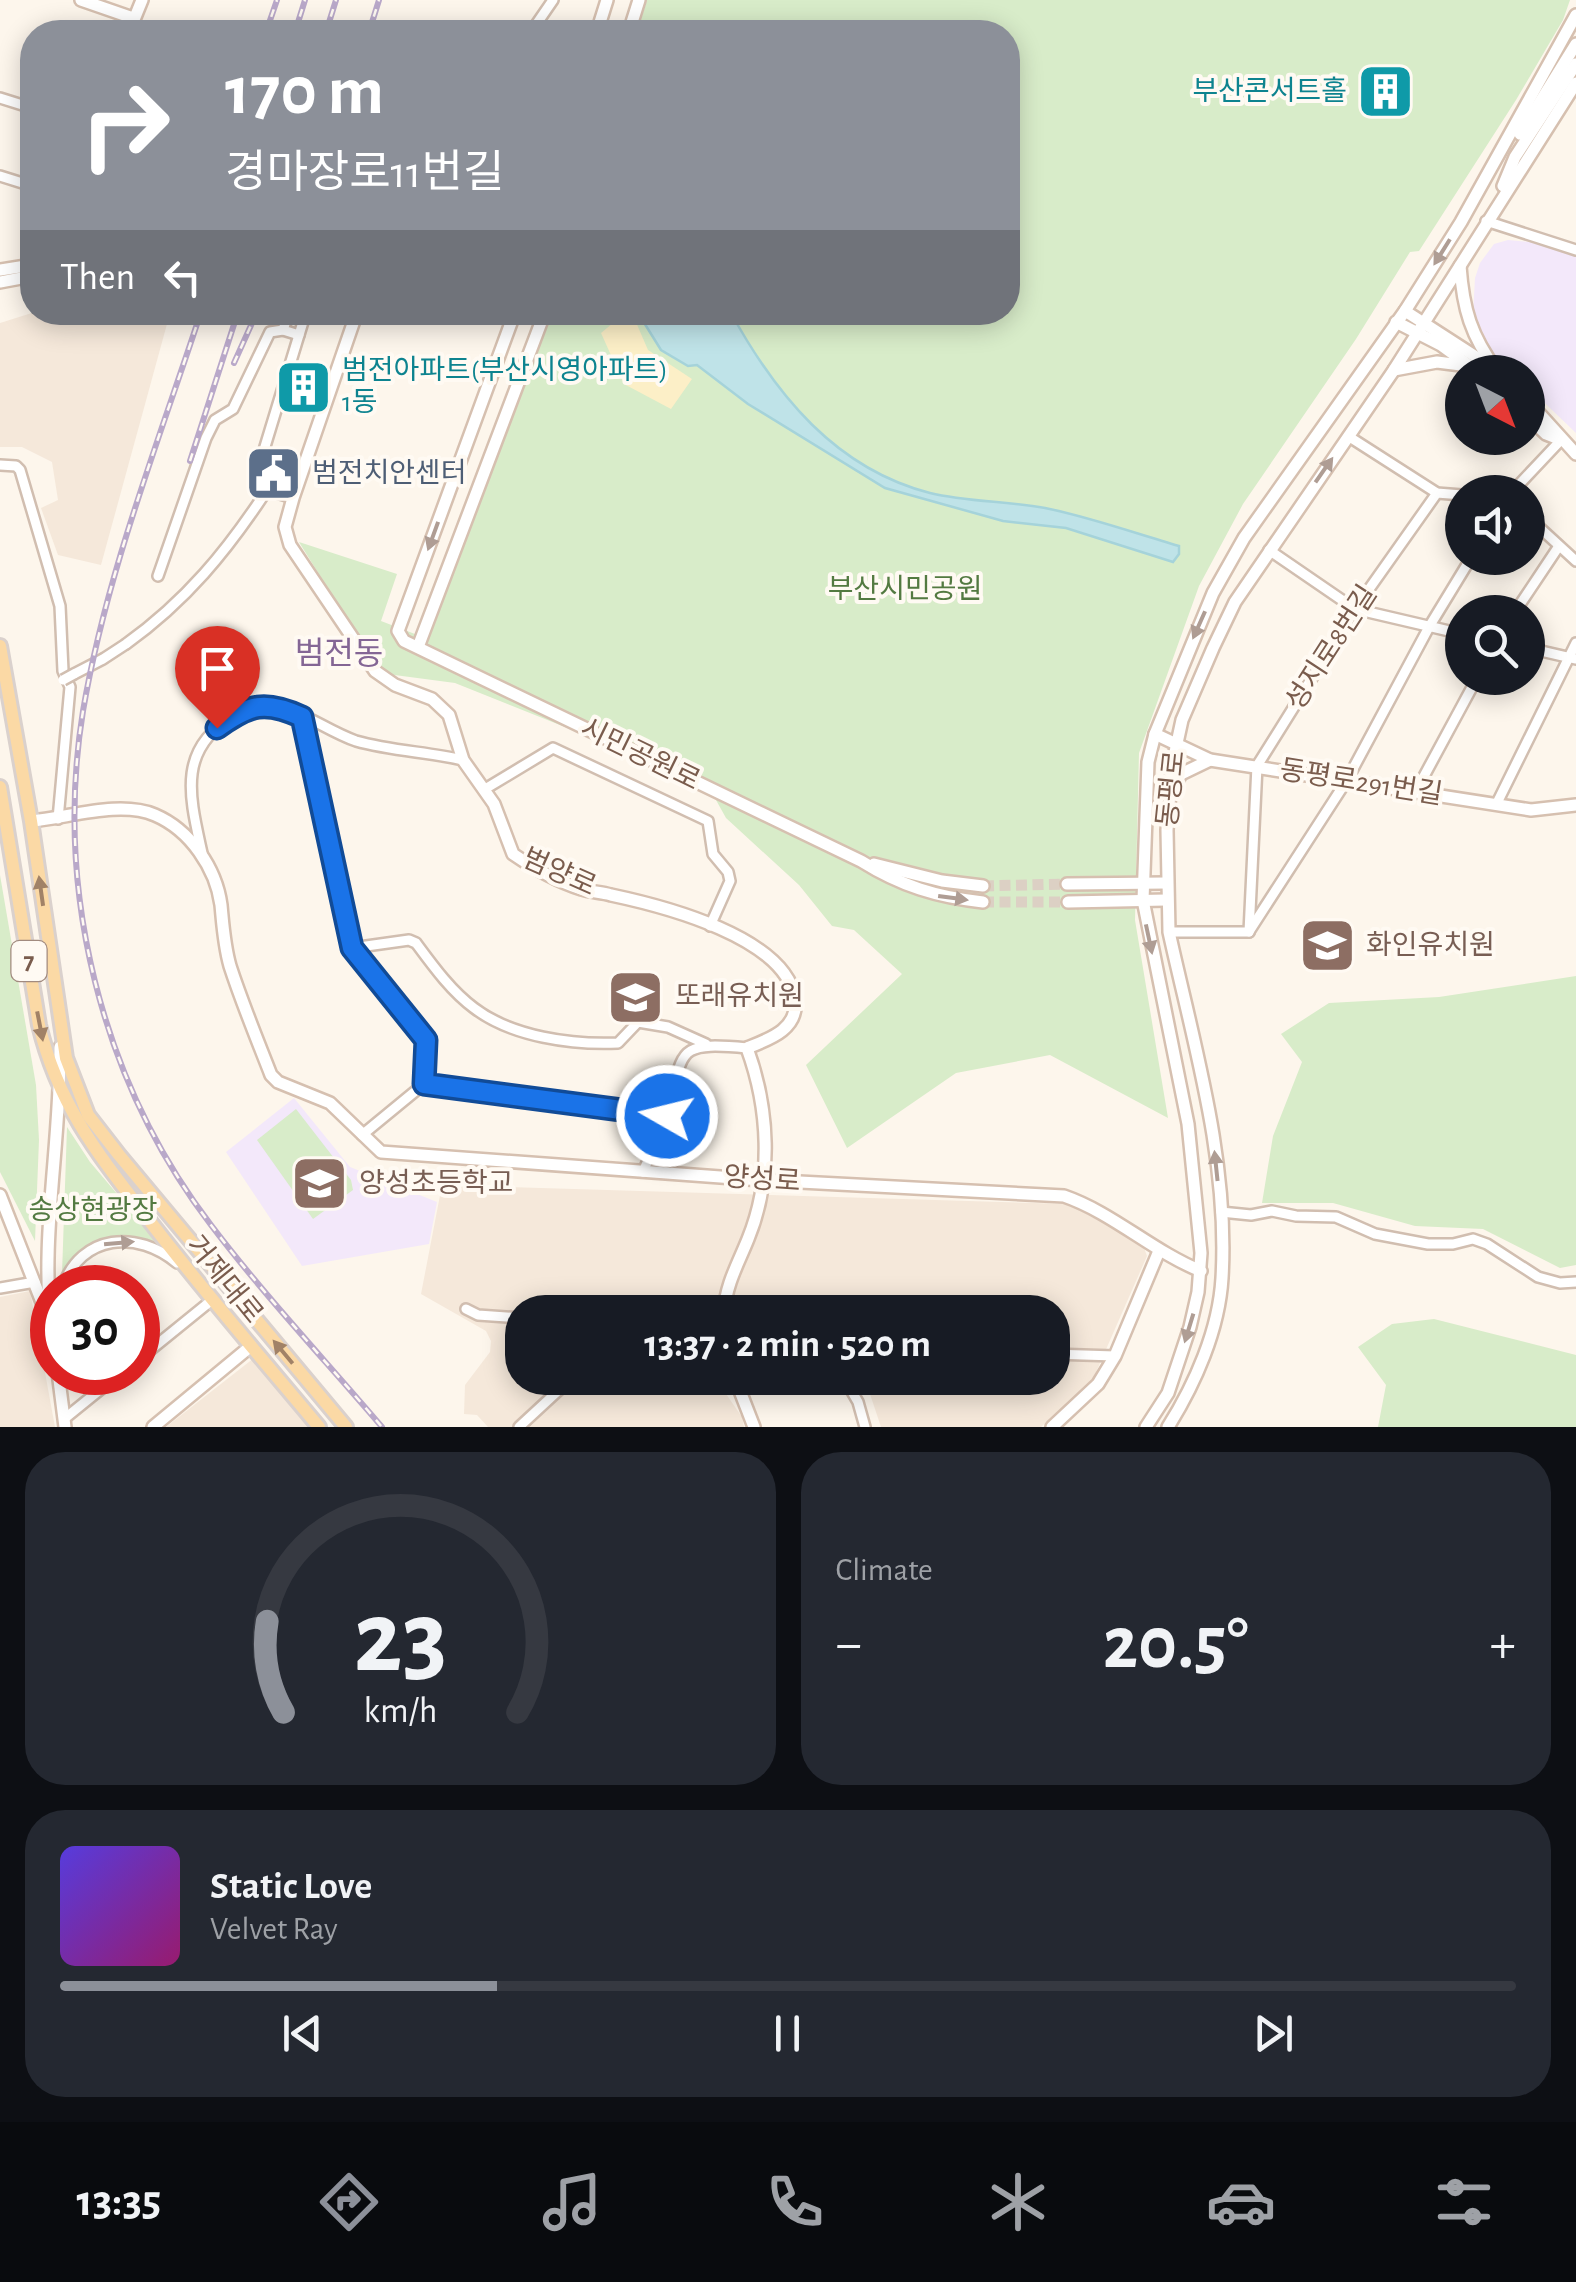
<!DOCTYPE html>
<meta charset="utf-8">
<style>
:root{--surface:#171b24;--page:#242831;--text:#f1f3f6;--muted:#9ea1a6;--line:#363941;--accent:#8c9099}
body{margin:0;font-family:"Alegreya Sans","Noto Sans KR",sans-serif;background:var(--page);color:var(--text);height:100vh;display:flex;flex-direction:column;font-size:38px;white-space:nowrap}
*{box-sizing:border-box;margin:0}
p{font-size:32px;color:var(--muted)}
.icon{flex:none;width:55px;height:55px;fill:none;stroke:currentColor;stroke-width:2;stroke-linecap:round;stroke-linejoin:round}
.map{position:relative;height:1427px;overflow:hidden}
.sheet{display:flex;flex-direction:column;gap:25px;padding:25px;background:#0d0f14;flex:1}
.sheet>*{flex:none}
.banner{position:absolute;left:20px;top:20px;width:1000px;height:305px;border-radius:40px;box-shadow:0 5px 25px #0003;background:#8c9099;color:#fff;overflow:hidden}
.needle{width:65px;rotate:138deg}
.controls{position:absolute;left:1445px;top:355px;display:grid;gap:20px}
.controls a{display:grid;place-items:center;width:100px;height:100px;border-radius:50%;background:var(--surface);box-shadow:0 5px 25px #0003;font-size:50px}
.speed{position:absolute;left:30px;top:1265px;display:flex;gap:20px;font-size:50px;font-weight:700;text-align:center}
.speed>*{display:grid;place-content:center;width:130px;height:130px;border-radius:50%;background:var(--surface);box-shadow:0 5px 25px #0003;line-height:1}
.speed .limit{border:15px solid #d22;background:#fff;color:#111}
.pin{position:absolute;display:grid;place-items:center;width:85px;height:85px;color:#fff;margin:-102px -42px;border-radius:50% 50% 50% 0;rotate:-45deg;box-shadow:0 0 10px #0007}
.pin .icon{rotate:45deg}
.me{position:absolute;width:110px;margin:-55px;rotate:278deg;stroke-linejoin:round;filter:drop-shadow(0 0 8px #0008)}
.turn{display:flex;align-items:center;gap:35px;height:210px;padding:0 40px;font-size:45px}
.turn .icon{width:130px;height:130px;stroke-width:2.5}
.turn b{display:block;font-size:70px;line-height:85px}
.then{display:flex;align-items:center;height:95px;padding:0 40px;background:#0003;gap:20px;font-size:38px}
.big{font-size:75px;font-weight:600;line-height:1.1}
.sheet .tile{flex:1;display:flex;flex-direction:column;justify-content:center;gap:15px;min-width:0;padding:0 35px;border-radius:40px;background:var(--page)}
.sheet .dial{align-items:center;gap:0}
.dial svg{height:260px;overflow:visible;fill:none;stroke:var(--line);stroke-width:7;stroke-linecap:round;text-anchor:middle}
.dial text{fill:var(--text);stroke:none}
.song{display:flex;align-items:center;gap:30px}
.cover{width:120px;height:120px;border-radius:15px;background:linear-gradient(135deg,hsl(250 70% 55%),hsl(320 70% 35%))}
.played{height:10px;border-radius:5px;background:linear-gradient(90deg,var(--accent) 30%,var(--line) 30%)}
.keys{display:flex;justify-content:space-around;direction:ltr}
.heat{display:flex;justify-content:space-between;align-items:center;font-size:55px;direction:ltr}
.sheet .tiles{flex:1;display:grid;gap:25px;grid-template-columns:1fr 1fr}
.tile:last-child{grid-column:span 2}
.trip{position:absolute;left:505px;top:1295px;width:565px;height:100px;border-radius:40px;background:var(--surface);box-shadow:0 5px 25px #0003;font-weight:600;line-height:100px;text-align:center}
.tab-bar{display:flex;height:160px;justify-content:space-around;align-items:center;background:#090b0e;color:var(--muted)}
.tab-bar .icon{width:70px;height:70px}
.tab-bar .current{color:var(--accent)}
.tab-bar b{font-size:45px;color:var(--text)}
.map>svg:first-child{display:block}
.residential{fill:#f5e8da}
.education{fill:#f3e8fa}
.green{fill:#d8ecc9}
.sand{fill:#fcefc7}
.water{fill:#bfe3e8;stroke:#a5d3da;stroke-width:2.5}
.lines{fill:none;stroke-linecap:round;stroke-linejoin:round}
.secondary-tunnel{stroke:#dcd0c4;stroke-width:11;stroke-dasharray:11 5.5;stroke-linecap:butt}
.street-casing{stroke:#d1beb0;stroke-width:14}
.secondary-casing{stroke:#d6c0b0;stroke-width:16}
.primary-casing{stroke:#dad1cd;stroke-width:18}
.street{stroke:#fff;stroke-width:9}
.secondary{stroke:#fff;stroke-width:11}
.primary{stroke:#fbd9a5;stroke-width:12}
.rail-casing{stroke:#b9a8c9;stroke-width:6}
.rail{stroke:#fffaf3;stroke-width:2.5;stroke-dasharray:8;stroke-linecap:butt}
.street-bridge-casing{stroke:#d1beb0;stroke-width:14;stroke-linecap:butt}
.street-bridge{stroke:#fff;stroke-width:9}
.oneway{fill:#af9d94}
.oneway2{fill:#a18267}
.route-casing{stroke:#114b97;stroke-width:25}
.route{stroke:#1a73e8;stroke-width:18}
.labels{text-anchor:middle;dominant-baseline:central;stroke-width:8;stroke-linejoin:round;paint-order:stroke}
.shield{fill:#fffaf3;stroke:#a28b7f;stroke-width:2.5}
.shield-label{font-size:25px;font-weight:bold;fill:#7a5c4d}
.culture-label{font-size:28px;fill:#0d838f;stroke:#fffaf3;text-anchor:end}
.service-label{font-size:28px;fill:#4e5e75;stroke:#fffaf3;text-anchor:start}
.park-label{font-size:28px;fill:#537a41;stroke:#fffaf3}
.street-label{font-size:28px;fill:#7a5c4d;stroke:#fffaf3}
.education-label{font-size:28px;fill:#785e54;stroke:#fffaf3;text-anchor:start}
.quarter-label{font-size:32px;fill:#846695;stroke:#fffaf3}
</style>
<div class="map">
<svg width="1576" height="1427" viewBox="0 0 1576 1427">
<rect width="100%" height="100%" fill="#fdf6ec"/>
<!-- residential -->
<g class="residential">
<polygon points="35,312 170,313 101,565 58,555 41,508 58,500 52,462 22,447 0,447 0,323"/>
<polygon points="442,1185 1068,1204 1143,1245 1147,1256 1093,1379 1041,1427 881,1427 868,1388 885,1390 886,1378 1052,1378 1052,1312 522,1312 522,1378 715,1378 742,1417 744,1427 488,1427 477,1415 464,1414 465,1385 490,1352 491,1341 486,1331 421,1294"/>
<polygon points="30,1291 55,1427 0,1427 0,1297"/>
<polygon points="254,1358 310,1427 166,1427"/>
</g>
<!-- education -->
<g class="education">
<polygon points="1508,240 1529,242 1576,255 1576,433 1528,387 1528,372 1512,372 1482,344 1473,315 1475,278 1480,263 1494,244"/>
<polygon points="294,1098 350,1167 437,1202 429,1244 302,1266 226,1152"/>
</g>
<!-- green -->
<g class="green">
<polygon points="647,0 1570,0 1563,20 1516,100 1419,251 1410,252 1356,339 1243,504 1199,586 1139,753 1135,920 1168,1118 1050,1055 956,1073 847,1148 806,1065 902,974 854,930 832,926 799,885 726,818 706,782 637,744 615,747 455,683 387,674 357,636 299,542 397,574 381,621 428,639 552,313 1008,312 1008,32 637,32"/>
<polygon points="0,875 36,1085 39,1140 35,1241 0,1172"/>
<polygon points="1576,976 1576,1265 1560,1268 1483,1229 1415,1226 1333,1203 1262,1203 1273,1136 1302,1062 1281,1034 1329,1003 1439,997"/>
<polygon points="296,1109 351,1180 353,1190 313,1219 257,1140"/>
<path d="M 67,1127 L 90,1162 L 158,1242 C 114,1231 88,1236 62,1274 Z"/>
<polygon points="1434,1319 1576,1355 1576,1427 1378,1427 1386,1385 1358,1347 1392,1324"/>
</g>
<!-- sand -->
<polygon class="sand" points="625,313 632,313 648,350 692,379 671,409 624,384 601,333"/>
<!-- water -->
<path class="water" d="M 638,313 L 731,313 C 776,395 836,469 930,493 C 967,502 1007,501 1045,508 C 1090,517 1134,533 1179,546 L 1179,554 L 1173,562 L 1066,528 L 1003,521 L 885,488 L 748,404 L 697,365 L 688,366 L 661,350 Z"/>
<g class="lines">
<!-- secondary-tunnel -->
<g class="secondary-tunnel">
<polyline points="983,886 1067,884"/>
<polyline points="983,902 1068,902"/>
</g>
<defs>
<g id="street">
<polyline points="531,32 553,0"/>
<polyline points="0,98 32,108"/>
<polyline points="0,176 32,186"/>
<polyline points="1486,221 1576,250"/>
<polyline points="289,312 283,330 299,335"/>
<polyline points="1348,436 1437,493 1462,495"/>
<polyline points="0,465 16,466 20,470 60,606 63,671 70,687 58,819"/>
<polyline points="267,490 293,498"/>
<polyline points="1512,492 1561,440"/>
<polyline points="1528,517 1576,561"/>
<polyline points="1269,550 1355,609 1462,634"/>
<polyline points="158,576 206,438 215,420 233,409 270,332 283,330"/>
<polyline points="1515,612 1559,546"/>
<path d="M 126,644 C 186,601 227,551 267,490 L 260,463 L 306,312"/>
<polyline points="1528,648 1576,659"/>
<polyline points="74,674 103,659"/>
<polyline points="302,717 352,948 426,1040 424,1084"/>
<polyline points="485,789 553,748 708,821 713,854 728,872 730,881 710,926"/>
<polyline points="1416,791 1477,678"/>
<polyline points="1496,805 1576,643"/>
<path d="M 202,853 C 190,798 176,749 234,716 C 246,709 265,702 279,706 C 305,713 330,732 356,741 C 391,751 429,752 463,760"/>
<polyline points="1250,930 1347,780 1429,627 1471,558"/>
<polyline points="1169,932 1249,932"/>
<polyline points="1249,932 1257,766 1355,609 1437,493"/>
<path d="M 352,948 L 409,940 L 416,943 C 433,966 451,991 474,1008 C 512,1037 572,1045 618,1043 L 638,1022 L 668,1027 L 706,1044"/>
<polyline points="362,1135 424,1084 667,1115"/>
<path d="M 643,1172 C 651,1152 662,1133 667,1113 C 685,1051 673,1041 747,1048"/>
<polyline points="1221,1212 1251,1215 1272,1211 1296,1216 1336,1217 1375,1234 1428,1244 1453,1244 1473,1239 1487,1244 1538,1277 1560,1283 1576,1282"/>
<polyline points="0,1288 35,1282"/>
<path d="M 62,1288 C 81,1233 138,1230 177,1263"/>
<polyline points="466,1309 478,1315 522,1318"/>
<polyline points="1052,1354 1115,1356"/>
<polyline points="138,1360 212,1300"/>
<polyline points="844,1378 858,1402 865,1427"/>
<polyline points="740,1387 750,1378"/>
<polyline points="64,1419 122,1372"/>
<polyline points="519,1427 572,1378"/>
</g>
<g id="secondary">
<polyline points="81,0 133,18"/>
<polyline points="129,32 142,0"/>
<polyline points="597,32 607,0"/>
<polyline points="629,32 639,0"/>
<polyline points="1520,134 1576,44"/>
<polyline points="1503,186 1515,157 1576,64"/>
<path d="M 1460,266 C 1463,309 1471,336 1497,371"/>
<polyline points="0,270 32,265"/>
<polyline points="0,282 32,276"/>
<polyline points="1405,311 1487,364"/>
<path d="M 357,312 L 293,498 L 285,527 L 290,545 L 375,671 L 395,685 L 432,699 L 449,715 L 463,760 L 494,804 L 513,854 C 532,867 559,882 581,889 C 590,892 601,892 611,895 C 663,906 786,937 795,999 C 799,1029 770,1039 747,1048 C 769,1108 773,1178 748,1239 C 738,1264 726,1284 724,1312"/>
<path d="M 515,312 L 398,631 L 404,641 L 861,861 C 901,886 937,897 983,902"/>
<polyline points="1396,322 1441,345 1478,372"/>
<polyline points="1394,370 1437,362 1469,366"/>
<polyline points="1528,401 1576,454"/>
<polyline points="1528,417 1546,434 1561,440"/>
<polyline points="418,647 545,312"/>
<polyline points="1155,734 1210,760 1531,810 1576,805"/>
<polyline points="1173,789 1181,774 1210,760"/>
<path d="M 31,821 C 68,818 119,800 155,815 C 190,830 216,868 221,905 C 223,926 224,945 230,966 C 242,1003 257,1039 271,1075 L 278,1082 L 330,1103 L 381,1152 L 761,1180 L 1064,1196 C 1113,1213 1152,1251 1201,1271"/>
<polyline points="874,864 942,881 983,886"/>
<polyline points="1067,884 1166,883"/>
<polyline points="1068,902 1166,900"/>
<polyline points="0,1195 47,1315"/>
<path d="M 52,1337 C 39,1240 61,1144 60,1047"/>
<polyline points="58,1372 65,1427"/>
<polyline points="735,1378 754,1427"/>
<polyline points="153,1427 251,1346"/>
<polyline points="1052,1427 1098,1384 1115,1356 1159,1251"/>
<polyline points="1146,1427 1168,1393 1190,1327 1198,1292 1201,1253 1188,1124 1143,900 1148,762 1155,734 1213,593 1244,538 1405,311 1461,222 1576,15"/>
<path d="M 1168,1427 C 1195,1384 1219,1330 1222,1278 C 1229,1161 1194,1045 1169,932 L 1167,830 L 1172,766 L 1182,720 L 1213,648 L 1235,602 L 1394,370 L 1576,83"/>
</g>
<g id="primary">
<polyline points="0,646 31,821 66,1058 88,1115 119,1155 346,1427"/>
<path d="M 0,787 L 39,1025 C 59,1108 101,1158 152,1224 C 206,1294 263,1360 319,1427"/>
</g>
</defs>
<!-- street casing -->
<use href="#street" class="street-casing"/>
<!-- secondary casing -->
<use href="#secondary" class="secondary-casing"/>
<!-- primary casing -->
<use href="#primary" class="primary-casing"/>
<!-- street -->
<use href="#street" class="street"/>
<!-- secondary -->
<use href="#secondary" class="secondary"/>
<!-- primary -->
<use href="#primary" class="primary"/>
<defs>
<g id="rail">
<polyline points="266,32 277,0"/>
<polyline points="295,32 305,0"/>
<polyline points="326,32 336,0"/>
<polyline points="369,32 379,0"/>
<path d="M 201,312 C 158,443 106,575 83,711 C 54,890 101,1081 211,1225 C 264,1295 325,1360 382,1427"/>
<polyline points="234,363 257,312"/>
<polyline points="190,461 238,312"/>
</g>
</defs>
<!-- rail casing -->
<use href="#rail" class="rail-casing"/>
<!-- rail -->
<use href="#rail" class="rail"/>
<defs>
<g id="street-bridge">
<polyline points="103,659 126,644"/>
<polyline points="63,680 74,674"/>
</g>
</defs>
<!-- street-bridge casing -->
<use href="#street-bridge" class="street-bridge-casing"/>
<!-- street-bridge -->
<use href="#street-bridge" class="street-bridge"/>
</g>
<!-- one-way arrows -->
<defs><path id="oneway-solid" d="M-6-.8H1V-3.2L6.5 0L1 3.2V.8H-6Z" transform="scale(2.5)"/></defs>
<g class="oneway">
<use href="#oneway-solid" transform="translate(1442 252) rotate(122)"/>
<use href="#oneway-solid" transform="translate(1324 470) rotate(-55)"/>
<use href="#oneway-solid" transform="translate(433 536) rotate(110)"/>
<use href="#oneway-solid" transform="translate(1199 625) rotate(114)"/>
<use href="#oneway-solid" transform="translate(953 898) rotate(8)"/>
<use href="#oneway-solid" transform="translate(1149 939) rotate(78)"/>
<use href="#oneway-solid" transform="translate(1216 1166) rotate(-96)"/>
<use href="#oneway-solid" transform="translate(119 1243) rotate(-5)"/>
<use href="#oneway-solid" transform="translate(1189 1328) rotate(107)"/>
</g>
<g class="oneway2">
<use href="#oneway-solid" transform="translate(41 891) rotate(-98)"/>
<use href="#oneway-solid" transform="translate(40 1026) rotate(79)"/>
<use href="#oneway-solid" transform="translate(283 1352) rotate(-130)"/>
</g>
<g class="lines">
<defs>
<path id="route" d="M 217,728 C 250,704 265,700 302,717 L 352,948 L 426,1040 L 424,1084 L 667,1116"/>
</defs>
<!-- route casing -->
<use href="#route" class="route-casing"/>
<!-- route -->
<use href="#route" class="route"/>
</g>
<!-- icons -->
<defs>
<symbol id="building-square" viewBox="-11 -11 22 22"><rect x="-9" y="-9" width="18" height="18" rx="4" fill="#0f9aa8" stroke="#fffaf3"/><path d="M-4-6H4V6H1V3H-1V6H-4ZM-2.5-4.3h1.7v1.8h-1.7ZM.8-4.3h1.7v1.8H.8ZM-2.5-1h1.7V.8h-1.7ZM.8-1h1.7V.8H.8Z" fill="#fff"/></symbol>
<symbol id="civic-square" viewBox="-11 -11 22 22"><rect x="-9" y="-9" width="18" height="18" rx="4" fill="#5c6f8a" stroke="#fffaf3"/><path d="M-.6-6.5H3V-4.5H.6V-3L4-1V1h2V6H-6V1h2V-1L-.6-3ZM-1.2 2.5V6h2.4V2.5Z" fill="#fff"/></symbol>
<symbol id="school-square" viewBox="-11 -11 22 22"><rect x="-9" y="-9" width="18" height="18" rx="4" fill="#8d6e63" stroke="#fffaf3"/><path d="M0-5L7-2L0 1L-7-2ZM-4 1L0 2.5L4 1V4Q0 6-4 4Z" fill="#fff"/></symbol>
</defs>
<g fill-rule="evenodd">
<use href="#building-square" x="1354" y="60" width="63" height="63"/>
<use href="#building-square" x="272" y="356" width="63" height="63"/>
<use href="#civic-square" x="242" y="442" width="63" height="63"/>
<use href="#school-square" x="1296" y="914" width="63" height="63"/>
<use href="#school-square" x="604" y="966" width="63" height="63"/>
<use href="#school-square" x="288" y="1152" width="63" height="63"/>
</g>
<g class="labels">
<!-- shield labels -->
<rect class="shield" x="11.5" y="941" width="35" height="40" rx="8"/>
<g class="shield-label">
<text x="29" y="961">7</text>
</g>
<!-- culture labels -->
<g class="culture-label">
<text x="1347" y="92">부산콘서트홀</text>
<text x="342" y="371" text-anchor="start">범전아파트(부산시영아파트)<tspan x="342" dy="32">1동</tspan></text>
</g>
<!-- service labels -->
<g class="service-label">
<text x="312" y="474">범전치안센터</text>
</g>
<!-- park labels -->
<g class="park-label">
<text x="905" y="590">부산시민공원</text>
<text x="93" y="1211">송상현광장</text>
</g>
<!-- street labels -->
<g class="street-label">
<text transform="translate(1332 648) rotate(-57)">성지로8번길</text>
<text transform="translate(640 755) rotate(26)">시민공원로</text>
<text transform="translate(1361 783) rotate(9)">동평로291번길</text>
<text transform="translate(1172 789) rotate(-84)">동평로</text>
<text transform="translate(559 873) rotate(24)">범양로</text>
<text transform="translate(762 1180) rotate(4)">양성로</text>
<text transform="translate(224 1280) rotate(51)">거제대로</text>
</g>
<!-- education labels -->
<g class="education-label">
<text x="1366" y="946">화인유치원</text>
<text x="675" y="997">또래유치원</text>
<text x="359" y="1184">양성초등학교</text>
</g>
<!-- quarter labels -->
<g class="quarter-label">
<text x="339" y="654">범전동</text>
</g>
</g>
</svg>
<div class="controls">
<a><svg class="needle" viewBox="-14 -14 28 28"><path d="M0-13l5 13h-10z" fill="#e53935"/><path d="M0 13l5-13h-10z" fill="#9ea1a6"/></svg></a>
<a><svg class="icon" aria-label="sound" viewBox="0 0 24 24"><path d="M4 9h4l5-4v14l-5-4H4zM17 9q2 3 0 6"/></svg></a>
<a><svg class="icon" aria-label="search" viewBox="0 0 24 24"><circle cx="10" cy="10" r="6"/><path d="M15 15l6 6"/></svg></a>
</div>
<div class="speed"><div class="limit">30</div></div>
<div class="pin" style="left:217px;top:728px;background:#d93025"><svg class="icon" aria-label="arrive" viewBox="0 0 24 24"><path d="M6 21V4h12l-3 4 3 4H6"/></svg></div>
<svg class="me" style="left:667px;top:1116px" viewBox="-20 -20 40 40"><circle r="17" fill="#1a73e8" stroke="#fff" stroke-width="3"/><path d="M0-11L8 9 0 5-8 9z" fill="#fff"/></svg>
<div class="trip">13:37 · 2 min · 520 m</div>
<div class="banner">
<div class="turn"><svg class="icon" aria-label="right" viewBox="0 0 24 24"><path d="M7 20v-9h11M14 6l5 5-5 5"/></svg><div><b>170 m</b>경마장로11번길</div></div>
<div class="then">Then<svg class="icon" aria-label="left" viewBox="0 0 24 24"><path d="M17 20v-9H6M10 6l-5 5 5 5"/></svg></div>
</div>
</div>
<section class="sheet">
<div class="tiles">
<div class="tile dial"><svg viewBox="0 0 100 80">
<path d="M14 69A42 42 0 1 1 86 69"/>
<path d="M14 69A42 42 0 0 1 9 41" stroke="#8c9099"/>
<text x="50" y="56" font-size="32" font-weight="700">23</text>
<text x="50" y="72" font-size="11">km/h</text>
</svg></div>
<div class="tile"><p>Climate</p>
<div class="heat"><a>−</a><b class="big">20.5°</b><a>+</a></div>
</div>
<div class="tile">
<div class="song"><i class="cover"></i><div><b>Static Love</b><p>Velvet Ray</p></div></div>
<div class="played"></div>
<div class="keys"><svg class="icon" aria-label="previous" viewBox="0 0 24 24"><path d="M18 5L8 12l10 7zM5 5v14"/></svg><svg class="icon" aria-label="pause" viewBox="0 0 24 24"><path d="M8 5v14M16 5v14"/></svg><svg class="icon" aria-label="next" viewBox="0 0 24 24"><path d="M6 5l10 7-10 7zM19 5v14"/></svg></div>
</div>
</div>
</section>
<nav class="tab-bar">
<b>13:35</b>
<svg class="icon current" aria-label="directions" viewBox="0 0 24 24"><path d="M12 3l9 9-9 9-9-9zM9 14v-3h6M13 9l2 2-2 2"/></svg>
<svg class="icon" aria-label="music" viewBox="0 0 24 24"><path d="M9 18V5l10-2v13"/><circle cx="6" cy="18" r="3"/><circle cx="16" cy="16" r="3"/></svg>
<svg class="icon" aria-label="phone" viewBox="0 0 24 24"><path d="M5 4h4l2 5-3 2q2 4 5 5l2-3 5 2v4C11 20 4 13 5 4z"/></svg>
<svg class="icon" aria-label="climate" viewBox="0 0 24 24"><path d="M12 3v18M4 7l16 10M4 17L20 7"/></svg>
<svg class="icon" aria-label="car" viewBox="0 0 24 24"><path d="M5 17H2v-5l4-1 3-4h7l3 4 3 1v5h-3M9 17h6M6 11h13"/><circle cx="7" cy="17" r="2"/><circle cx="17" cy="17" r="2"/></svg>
<svg class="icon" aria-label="filters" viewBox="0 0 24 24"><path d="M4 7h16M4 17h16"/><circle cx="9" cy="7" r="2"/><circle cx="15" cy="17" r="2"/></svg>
</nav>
